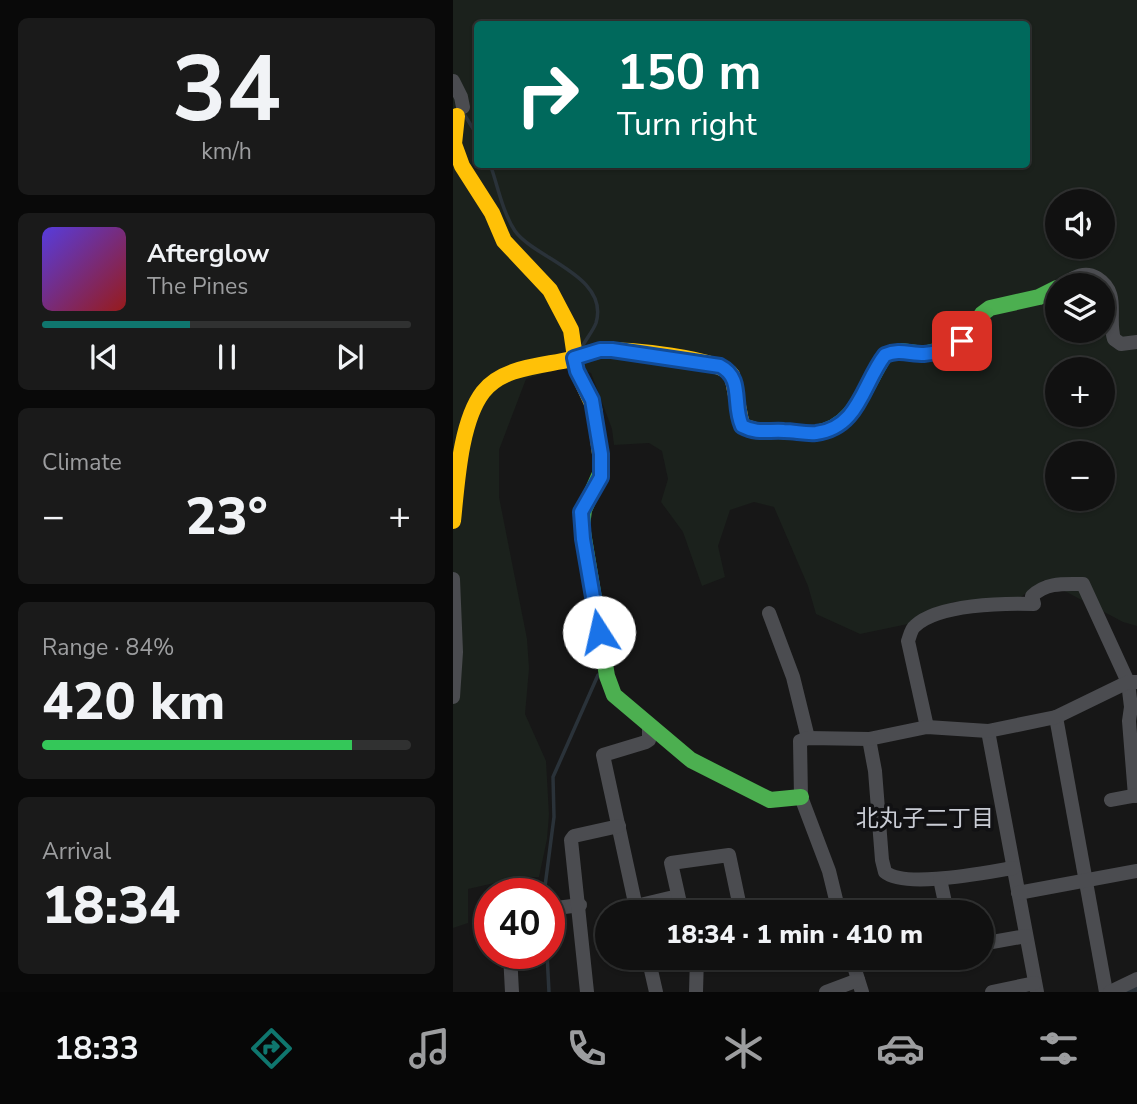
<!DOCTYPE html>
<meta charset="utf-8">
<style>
:root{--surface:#111;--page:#1a1a1a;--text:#f1f3f6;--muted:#9c9d9f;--line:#303131;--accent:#0f766e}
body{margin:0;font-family:"Nunito Sans","Noto Sans JP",sans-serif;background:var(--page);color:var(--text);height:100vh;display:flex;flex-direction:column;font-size:26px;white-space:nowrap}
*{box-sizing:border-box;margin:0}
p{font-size:23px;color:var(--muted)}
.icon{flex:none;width:38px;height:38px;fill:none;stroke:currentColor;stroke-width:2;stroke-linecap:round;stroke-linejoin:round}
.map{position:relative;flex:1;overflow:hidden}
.panel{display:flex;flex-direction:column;gap:18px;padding:18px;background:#090909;width:453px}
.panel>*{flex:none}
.hud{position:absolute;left:21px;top:21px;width:556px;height:147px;border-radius:7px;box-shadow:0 2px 5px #0004,0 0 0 2px var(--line);background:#00695c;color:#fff;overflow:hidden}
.tools{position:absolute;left:592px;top:189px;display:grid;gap:14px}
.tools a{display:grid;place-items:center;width:70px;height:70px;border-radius:50%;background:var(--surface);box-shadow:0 2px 5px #0004,0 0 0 2px var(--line);font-size:35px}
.speed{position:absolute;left:21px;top:878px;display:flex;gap:14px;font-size:35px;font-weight:700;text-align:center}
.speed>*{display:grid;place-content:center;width:91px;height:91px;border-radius:50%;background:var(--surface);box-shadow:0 2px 5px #0004,0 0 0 2px var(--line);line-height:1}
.speed .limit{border:10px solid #d22;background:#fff;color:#111}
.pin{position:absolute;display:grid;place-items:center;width:60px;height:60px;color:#fff;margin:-30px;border-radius:14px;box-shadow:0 4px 10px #0006}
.me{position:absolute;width:77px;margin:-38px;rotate:350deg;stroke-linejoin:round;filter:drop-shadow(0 0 5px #0008)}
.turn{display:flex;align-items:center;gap:24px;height:147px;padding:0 28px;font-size:32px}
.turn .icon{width:91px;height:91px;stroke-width:2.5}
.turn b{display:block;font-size:49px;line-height:60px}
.big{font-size:52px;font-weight:800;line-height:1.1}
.panel .widget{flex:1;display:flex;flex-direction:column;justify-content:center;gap:10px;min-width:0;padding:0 24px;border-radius:10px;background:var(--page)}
.panel .dial{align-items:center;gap:0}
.dial b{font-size:91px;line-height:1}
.song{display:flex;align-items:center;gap:21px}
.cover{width:84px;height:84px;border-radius:10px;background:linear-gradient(135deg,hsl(250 70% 55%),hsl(0 70% 35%))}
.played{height:7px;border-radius:4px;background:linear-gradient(90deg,var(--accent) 40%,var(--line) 40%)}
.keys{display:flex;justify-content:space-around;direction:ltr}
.heat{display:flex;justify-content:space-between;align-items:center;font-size:38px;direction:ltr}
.charge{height:10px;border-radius:5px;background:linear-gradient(90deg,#34c759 84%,var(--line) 0)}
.trip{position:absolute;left:142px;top:900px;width:399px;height:70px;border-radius:35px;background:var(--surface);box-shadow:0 2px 5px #0004,0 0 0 2px var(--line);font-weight:800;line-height:70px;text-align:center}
.tabs{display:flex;height:112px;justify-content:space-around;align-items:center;background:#070707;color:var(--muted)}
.tabs .icon{width:49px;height:49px}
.tabs .current{color:var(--accent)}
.tabs b{font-size:32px;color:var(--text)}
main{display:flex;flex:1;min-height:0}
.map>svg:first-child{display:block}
.green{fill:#1b211c;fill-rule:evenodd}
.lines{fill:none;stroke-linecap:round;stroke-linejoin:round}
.stream{stroke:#2a3239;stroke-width:3.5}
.river{stroke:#2a3239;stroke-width:23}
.street{stroke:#4b4c50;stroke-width:14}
.fast{stroke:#4caf50;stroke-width:16}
.slow{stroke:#ffc107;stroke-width:16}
.route-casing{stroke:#114b97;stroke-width:18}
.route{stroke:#1a73e8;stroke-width:12}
.labels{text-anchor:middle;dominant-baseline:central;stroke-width:7;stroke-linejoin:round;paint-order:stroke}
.neighbourhood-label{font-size:23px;fill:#c9ccd4;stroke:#111113}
</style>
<main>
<section class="panel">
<div class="widget dial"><b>34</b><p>km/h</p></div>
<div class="widget">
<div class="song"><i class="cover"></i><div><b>Afterglow</b><p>The Pines</p></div></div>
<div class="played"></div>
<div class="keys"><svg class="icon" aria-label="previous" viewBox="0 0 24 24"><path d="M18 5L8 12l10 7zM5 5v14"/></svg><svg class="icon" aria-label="pause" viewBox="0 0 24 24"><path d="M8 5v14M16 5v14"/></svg><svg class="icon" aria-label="next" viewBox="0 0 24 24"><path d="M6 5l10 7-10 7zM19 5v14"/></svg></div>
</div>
<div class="widget"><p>Climate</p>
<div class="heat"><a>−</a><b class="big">23°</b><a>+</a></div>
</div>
<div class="widget"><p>Range · 84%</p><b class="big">420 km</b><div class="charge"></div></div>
<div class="widget"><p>Arrival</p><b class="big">18:34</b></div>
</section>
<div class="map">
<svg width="684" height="992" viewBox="0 0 684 992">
<rect width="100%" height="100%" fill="#171717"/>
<!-- green -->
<path class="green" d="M 0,0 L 684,0 L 684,626 L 670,622 L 591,580 L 568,597 L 500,602 L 455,624 L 407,634 L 363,614 L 355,586 L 321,507 L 301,502 L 277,510 L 265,546 L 272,577 L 249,586 L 230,532 L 208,502 L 215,479 L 209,451 L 196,443 L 161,445 L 159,429 L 138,373 C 112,362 99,371 73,379 L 46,450 L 46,497 L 74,639 L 76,668 L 72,714 L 93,761 L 96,815 L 94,839 L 86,877 L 68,877 L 15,889 L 15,923 L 0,928 ZM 24,24 L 574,24 L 574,164 L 24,164 ZM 604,201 L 649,201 L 649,247 L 604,247 ZM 604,285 L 649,285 L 649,331 L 604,331 ZM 604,369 L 649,369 L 649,415 L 604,415 ZM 604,453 L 649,453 L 649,499 L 604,499 Z"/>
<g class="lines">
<!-- stream -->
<g class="stream">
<polyline points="11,114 24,135"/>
<path d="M 37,164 C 45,186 49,211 62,231 C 82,259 157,276 143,323 C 140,331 133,339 129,347"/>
<polyline points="91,894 101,817 100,777 145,675"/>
<polyline points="94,954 96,992"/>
</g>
<!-- river -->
<polyline class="river" points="679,992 684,990"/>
<!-- street -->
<g class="street">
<polyline points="0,81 8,97 10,107"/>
<path d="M 608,285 C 620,278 631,270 644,278 C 668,293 654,317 661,339 L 668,344 L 684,342"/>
<polyline points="0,579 3,652 0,697"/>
<polyline points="316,613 340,677 355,738"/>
<polyline points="603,717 653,992"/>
<path d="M 474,727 L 455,641 C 457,636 458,629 462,626 C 485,604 551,603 581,604 L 579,596 C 594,582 611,584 630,584 L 675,682 L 678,707 L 676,721 L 682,796"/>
<polyline points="535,731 584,992"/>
<path d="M 416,739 L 422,771 L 429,860 L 432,872 C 452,889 534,872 560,868"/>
<polyline points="658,800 684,795"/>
<polyline points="487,879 494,912"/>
<polyline points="565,893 684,871"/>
<polyline points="183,906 225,896"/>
<polyline points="96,909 127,905"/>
<polyline points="184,912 150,755 193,742 196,740 196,727"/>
<polyline points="229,912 218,863 276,855 288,912"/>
<polyline points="386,912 376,871 348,797 347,741 355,738 416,739 474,727 535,731 603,717 675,682 684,682"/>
<polyline points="528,944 573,936"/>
<polyline points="57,954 59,992"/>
<polyline points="195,957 203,992"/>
<polyline points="398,957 409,992"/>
<polyline points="134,992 118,840 121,836 166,826"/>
<polyline points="243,992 244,957"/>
<polyline points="373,992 405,980"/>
<polyline points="539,992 582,983"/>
<polyline points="657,992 684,979"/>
</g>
<!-- fast -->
<g class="fast">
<path d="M 329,431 C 340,431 351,434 362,433 C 402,428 413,384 432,355 L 448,351 L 471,354 L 501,346 L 516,333 L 529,314 L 537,308 L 586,297 L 604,288"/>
<polyline points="149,469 131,510 129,526 154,676 161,695 238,760 317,800 348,797"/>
</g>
<!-- slow -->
<g class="slow">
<polyline points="4,116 1,144 9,166 39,213 51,241 97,290 118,330 124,371 141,408 149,469"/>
<path d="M 0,521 C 4,484 7,422 30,392 C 50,366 91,366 119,359 C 129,356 139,351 150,350 C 173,349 266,358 279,375 L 289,426 L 305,431 L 329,431"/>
</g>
</g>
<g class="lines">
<defs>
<path id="route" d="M 146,632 L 130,539 L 128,512 L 148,477 L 148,454 L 139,400 L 124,371 L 121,358 L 147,350 L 159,350 L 267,366 C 291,378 279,404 289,426 C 304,434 315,430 331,431 C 342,431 352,434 363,433 C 406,428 410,383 432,355 C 446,349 456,354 471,354 C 484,353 499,348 509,341"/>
</defs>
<!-- route casing -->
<use href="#route" class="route-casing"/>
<!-- route -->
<use href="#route" class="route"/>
</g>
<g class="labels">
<!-- neighbourhood labels -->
<g class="neighbourhood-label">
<text x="472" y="818">北丸子二丁目</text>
</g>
</g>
</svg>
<div class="tools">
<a><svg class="icon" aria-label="sound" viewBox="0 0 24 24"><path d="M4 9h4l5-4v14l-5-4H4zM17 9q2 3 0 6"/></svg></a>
<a><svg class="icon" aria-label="layers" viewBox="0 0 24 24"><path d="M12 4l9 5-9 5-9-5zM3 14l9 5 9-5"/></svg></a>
<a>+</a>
<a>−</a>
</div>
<div class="speed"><div class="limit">40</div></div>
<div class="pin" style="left:509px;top:341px;background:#d93025"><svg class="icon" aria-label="arrive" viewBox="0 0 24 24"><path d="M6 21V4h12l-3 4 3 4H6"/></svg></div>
<svg class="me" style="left:146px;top:632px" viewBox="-20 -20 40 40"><circle r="19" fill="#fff"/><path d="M0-13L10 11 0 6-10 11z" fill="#1a73e8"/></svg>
<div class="trip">18:34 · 1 min · 410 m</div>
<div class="hud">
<div class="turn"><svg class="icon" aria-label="right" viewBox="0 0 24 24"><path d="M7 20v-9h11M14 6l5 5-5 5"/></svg><div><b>150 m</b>Turn right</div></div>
</div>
</div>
</main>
<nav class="tabs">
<b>18:33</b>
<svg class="icon current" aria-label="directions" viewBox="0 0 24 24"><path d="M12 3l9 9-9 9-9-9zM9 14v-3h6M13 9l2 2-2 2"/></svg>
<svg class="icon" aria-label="music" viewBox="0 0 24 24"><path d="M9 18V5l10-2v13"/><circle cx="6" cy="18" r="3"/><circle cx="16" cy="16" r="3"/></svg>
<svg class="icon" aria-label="phone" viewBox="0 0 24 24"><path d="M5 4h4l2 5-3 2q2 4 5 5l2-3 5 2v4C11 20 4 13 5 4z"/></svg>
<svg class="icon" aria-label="climate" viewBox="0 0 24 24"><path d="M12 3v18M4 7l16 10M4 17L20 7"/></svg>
<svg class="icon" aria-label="car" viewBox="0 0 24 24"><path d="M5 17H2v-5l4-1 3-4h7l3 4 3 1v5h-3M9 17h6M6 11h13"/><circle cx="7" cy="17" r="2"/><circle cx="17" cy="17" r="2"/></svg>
<svg class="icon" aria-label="filters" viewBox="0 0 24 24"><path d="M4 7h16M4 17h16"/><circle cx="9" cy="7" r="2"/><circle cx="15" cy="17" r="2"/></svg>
</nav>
